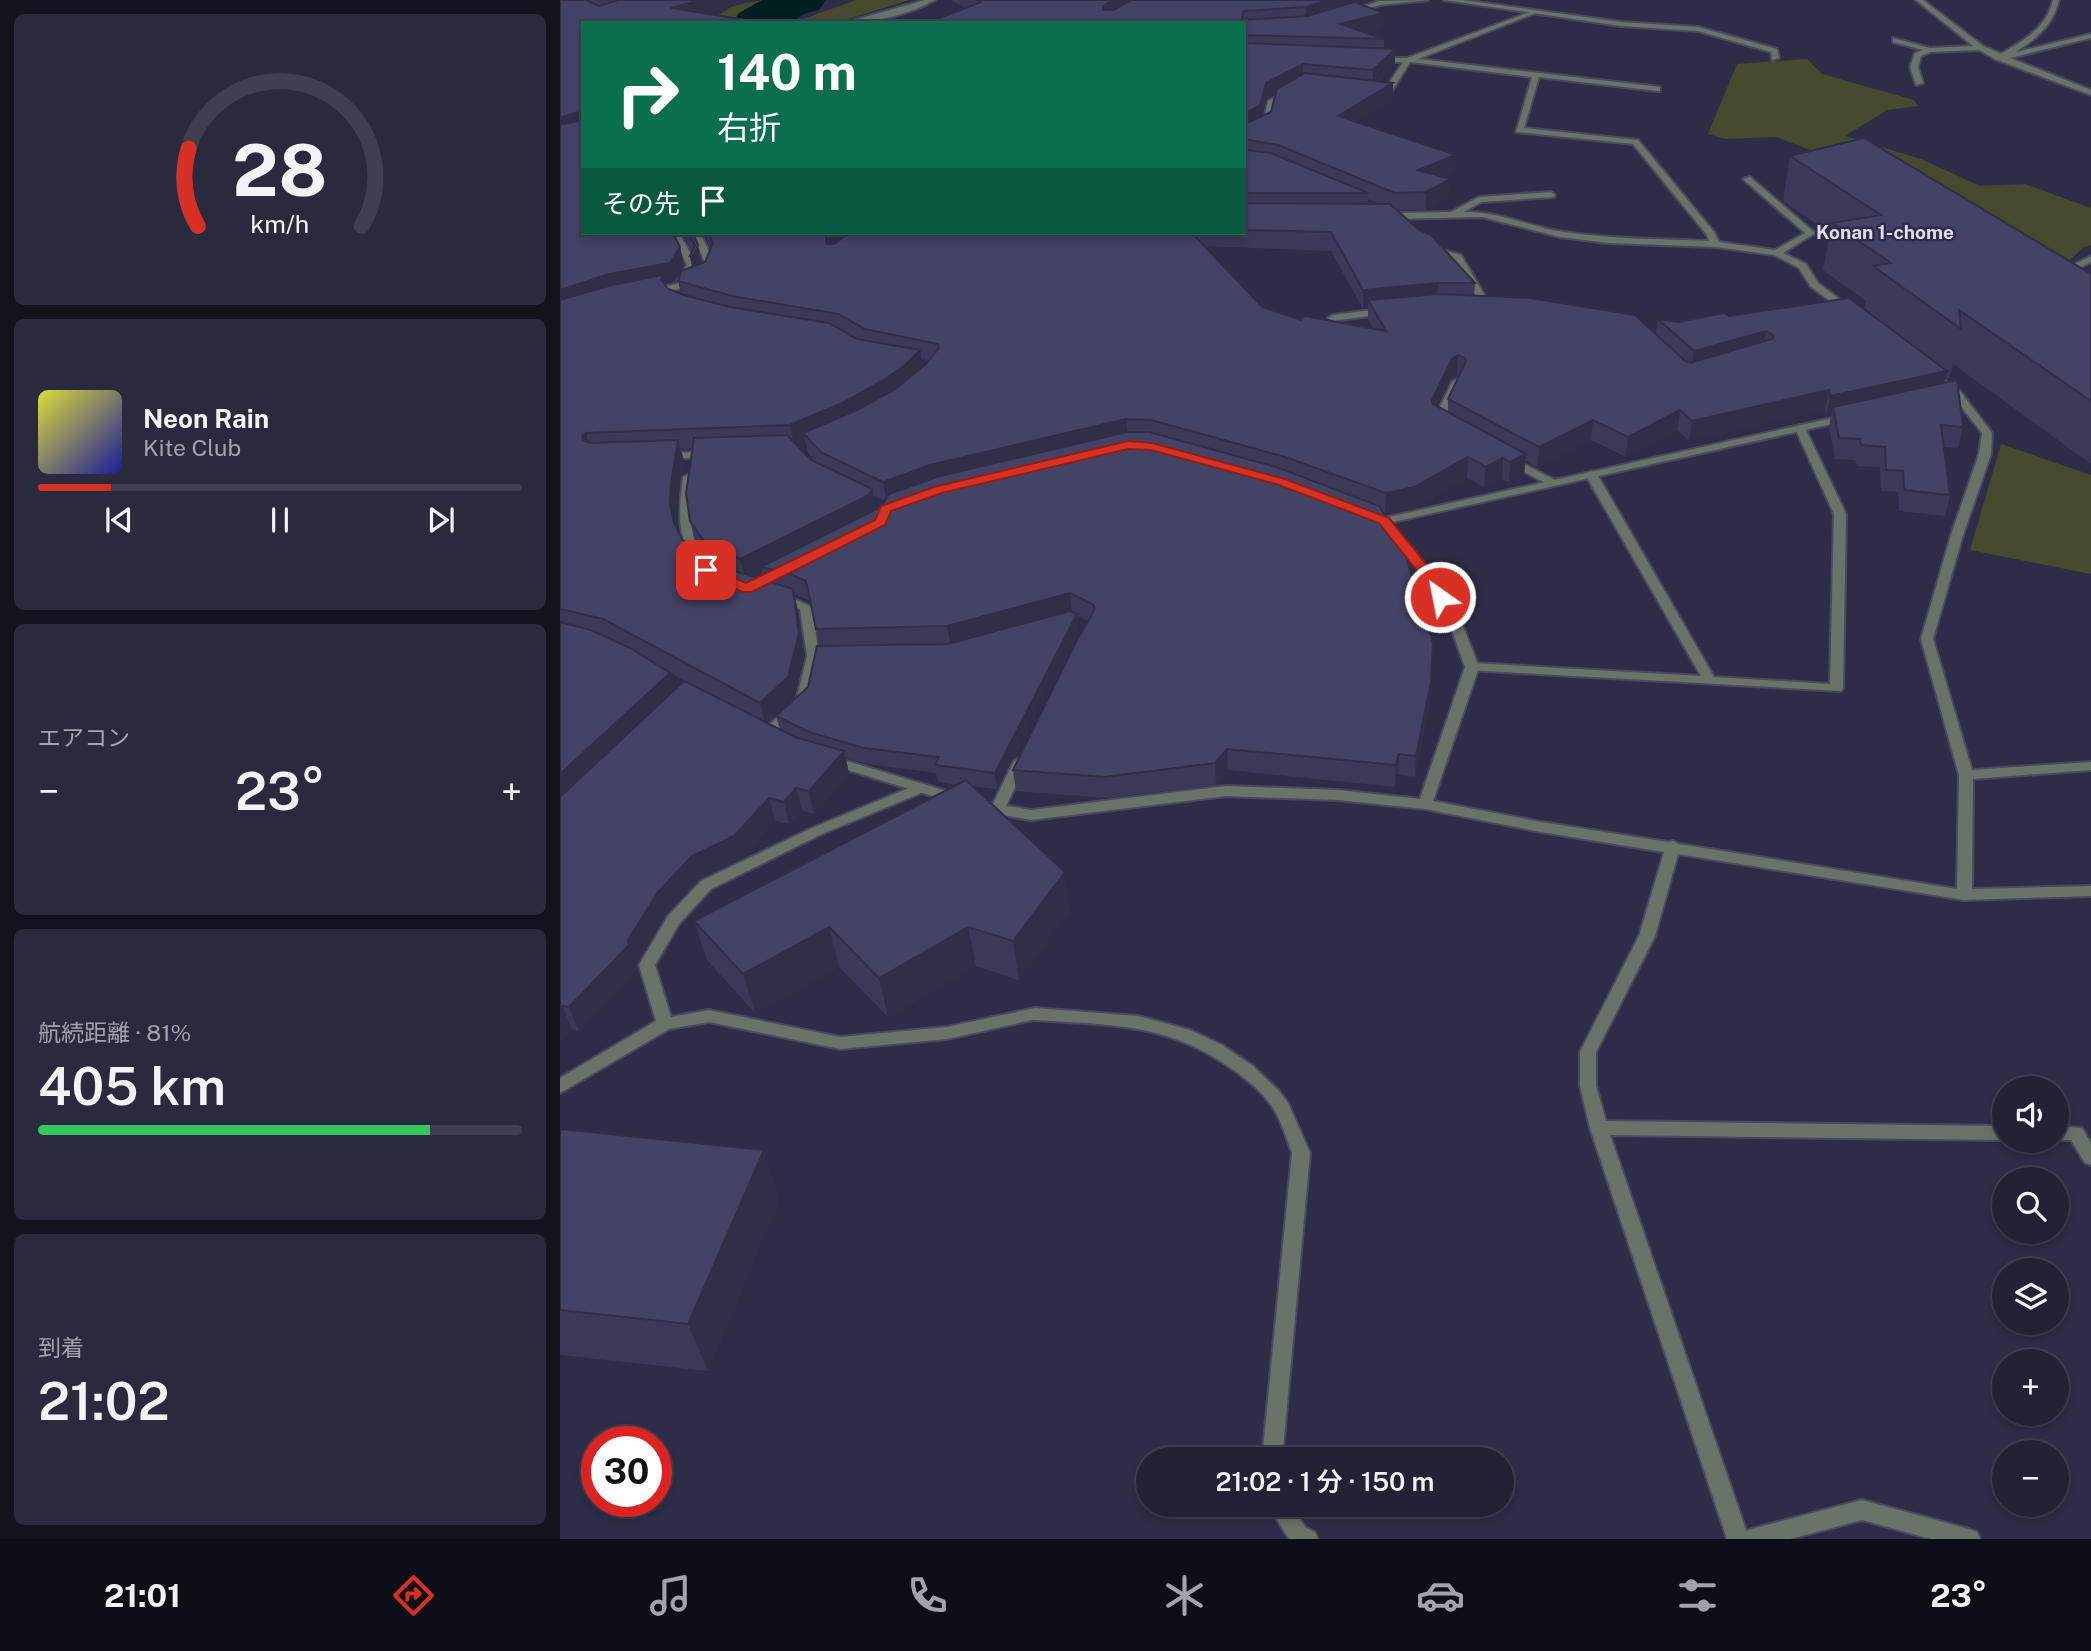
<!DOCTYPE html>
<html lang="ja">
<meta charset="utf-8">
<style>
:root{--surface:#222236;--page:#2a2a3e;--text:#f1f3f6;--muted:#a2a4ad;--line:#3f3f51;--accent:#d93025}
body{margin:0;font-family:"Public Sans","Noto Sans JP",sans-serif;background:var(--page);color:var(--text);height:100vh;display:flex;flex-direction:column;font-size:26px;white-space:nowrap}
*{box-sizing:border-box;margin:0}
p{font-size:23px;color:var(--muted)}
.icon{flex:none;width:38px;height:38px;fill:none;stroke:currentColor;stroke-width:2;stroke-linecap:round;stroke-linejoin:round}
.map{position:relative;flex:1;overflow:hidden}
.sheet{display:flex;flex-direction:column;gap:14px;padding:14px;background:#13131e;width:560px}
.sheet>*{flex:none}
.banner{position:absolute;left:21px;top:21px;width:665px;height:214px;border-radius:0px;box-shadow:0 4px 10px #0003,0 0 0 2px var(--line);background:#0b6e4f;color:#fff;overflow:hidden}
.tools{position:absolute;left:1432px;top:1076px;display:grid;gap:14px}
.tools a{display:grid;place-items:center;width:77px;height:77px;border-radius:50%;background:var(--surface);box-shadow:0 4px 10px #0003,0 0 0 2px var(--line);font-size:35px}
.speed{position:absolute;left:21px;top:1426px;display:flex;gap:14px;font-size:35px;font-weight:700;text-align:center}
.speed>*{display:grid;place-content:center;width:91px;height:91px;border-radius:50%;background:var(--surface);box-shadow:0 4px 10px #0003,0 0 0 2px var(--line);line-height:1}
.speed .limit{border:10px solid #d22;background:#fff;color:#111}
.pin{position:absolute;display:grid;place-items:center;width:60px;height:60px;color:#fff;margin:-30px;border-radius:14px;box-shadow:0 4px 10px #0006}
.me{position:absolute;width:77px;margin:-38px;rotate:327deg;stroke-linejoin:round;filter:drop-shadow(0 0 5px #0008)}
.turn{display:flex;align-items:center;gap:24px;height:147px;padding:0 21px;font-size:32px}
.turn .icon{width:91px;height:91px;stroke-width:2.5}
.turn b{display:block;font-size:49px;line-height:60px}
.then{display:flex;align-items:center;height:66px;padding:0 21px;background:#0003;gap:14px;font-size:26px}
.big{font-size:52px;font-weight:600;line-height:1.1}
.sheet .card{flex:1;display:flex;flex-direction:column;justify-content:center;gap:10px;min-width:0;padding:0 24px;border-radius:10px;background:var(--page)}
.sheet .dial{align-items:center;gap:0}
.dial svg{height:182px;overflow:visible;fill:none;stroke:var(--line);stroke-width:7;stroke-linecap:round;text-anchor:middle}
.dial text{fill:var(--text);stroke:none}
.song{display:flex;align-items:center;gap:21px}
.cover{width:84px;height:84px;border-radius:10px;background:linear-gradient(135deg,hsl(60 70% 55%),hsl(240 70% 35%))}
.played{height:7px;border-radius:4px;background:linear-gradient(90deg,var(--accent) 15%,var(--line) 15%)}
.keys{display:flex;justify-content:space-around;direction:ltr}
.heat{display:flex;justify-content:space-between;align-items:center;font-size:38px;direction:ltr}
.charge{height:10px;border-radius:5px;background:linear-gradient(90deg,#34c759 81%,var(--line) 0)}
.trip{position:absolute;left:576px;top:1447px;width:378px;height:70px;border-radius:35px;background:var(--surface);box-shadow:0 4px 10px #0003,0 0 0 2px var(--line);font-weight:600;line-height:70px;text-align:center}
.tab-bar{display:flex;height:112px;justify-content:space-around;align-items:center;background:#0e0e16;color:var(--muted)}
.tab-bar .icon{width:49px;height:49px}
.tab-bar .on{color:var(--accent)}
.tab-bar b{font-size:32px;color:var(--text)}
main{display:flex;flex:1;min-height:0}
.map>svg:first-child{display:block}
.green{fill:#474a2d}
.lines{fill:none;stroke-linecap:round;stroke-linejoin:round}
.river{fill:#011e20;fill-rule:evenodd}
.lane-casing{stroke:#494963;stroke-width:4}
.street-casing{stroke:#494963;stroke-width:4}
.lane{fill:#6a7367;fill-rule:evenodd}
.street{fill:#6a7367;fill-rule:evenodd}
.wall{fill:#3a3a58;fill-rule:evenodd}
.shaded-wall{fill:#2f2f47}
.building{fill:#434366;stroke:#2f2f47;stroke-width:2}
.route{fill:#d93025;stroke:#8d1f18;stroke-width:2}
.labels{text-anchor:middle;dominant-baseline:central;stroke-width:5;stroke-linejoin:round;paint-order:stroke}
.far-neighbourhood-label{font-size:19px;font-weight:bold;fill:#dcddee;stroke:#2d2d48}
</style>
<main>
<section class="sheet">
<div class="card dial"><svg viewBox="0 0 100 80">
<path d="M14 69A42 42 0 1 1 86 69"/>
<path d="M14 69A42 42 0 0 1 10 35" stroke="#d93025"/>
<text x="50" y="56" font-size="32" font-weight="700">28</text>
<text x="50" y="72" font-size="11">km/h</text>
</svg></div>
<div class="card">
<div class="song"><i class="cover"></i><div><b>Neon Rain</b><p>Kite Club</p></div></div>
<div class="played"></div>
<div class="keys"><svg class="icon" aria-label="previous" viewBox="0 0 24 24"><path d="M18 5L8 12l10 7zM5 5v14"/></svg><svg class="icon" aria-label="pause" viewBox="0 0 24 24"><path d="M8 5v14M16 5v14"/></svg><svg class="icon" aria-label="next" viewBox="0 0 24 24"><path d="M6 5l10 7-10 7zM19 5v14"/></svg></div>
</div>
<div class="card"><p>エアコン</p>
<div class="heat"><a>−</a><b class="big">23°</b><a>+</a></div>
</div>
<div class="card"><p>航続距離 · 81%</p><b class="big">405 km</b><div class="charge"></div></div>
<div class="card"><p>到着</p><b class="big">21:02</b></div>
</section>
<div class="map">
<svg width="1531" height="1539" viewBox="0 0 1531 1539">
<rect width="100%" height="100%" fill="#2d2d48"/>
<!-- green -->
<g class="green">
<polygon points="203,0 210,7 178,23 146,23 174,5"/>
<polygon points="296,0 349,0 276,23 232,23"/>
<polygon points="1247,59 1262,74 1354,100 1358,106 1327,110 1285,136 1361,159 1420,186 1465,184 1531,208 1531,245 1522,248 1498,273 1309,173 1217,137 1166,139 1148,134 1177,64"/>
<polygon points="1441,444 1531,475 1531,574 1410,550"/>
</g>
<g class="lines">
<!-- river -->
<polygon class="river" points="202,0 266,0 259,10 246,13 230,23 172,23 179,13"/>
<defs>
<g id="lane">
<polygon points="868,0 820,5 791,14 788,12 819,1"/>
<polygon points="884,0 902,0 1061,22 1138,27 1217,49 1219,58 1212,60 1211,52 1138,31 1061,26"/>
<path d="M 1493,0 L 1499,0 C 1492,31 1468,44 1443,60 L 1437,60 L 1437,56 C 1462,41 1486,30 1493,0 Z"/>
<polygon points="869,246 901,255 932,308 930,310 924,310 894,259 869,250"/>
<polygon points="120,283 125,286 123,288 90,294 85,291"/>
<polygon points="827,308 830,309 830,313 773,321 768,318 773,315"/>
<polygon points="897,379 902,382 884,420 889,424 884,427 873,421 892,382"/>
<polygon points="1240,425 1245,428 1286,514 1283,688 1281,691 907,670 905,667 907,664 912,663 1141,676 1025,474 1031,471 1037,474 1154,677 1270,684 1274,514 1235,428"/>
<polygon points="150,452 156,455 154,457 104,459 98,456 104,453"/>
<polygon points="948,456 997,481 999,483 997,485 989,485 944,461 942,459"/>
<path d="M 129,474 L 135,477 C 130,509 127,536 146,564 L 140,568 L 136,567 C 116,538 119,510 123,477 Z"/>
<polygon points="461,757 468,761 444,810 437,815 432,813 430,810 454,761"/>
<polygon points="361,783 366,785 368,788 366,791 262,834 151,889 119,924 95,965 111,1017 149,1010 280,1037 387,1027 475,1008 481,1010 483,1014 481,1018 387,1039 280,1049 149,1022 109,1029 0,1093 0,1078 96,1021 79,965 108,916 141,881 252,828"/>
<polygon points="1302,1500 1409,1529 1417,1532 1420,1539 1371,1539 1302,1520 1230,1539 1180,1539 1183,1532 1191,1529"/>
</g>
<g id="street">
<path d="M 365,0 L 375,0 C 351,14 312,23 284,23 Z"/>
<polygon points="1356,0 1363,0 1423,46 1444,55 1531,34 1531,38 1450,58 1531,90 1531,95 1437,60 1419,50 1371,52 1361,56 1358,67 1363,83 1356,85 1350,67 1355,53 1363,50 1333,42 1333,38 1370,48 1413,46"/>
<path d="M 973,11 L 978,12 L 858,59 L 1100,87 L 1100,91 L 1097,91 L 979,77 L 964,128 L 1078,140 L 1154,232 L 1159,242 L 1215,250 L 1245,233 L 1183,179 L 1190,177 L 1255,233 L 1223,253 L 1246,264 L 1258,283 L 1291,308 L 1291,312 L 1285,312 L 1251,287 L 1239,268 L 1214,255 L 1155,247 L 1048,243 L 1000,237 L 922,217 L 833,219 L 821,212 L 825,209 L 834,213 L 891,212 L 919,197 L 991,192 L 995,195 L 994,197 L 921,202 L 904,212 C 938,211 970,227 1004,232 C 1052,239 1101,239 1149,241 L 1147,235 L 1073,144 L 956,132 L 972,77 L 850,62 L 830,94 L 816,91 L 825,89 L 843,62 L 819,62 L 815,60 L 816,58 L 847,58 Z"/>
<polygon points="726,91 733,93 715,104 710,126 684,140 684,134 703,123 708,101"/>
<polygon points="111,233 119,233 137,265 125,284 117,282 127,265"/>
<polygon points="132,233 140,233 155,263 148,276 140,274 145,263"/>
<polygon points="1531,256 1531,262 1521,267 1531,287 1531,299 1526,296 1511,266"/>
<polygon points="1385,381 1400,391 1432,433 1431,454 1403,535 1373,639 1412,770 1531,762 1531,770 1413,779 1412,889 1531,886 1531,896 1404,900 1118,854 1095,936 1036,1052 1036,1086 1046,1121 1444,1126 1444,1140 1050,1135 1189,1539 1167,1539 1030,1128 1020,1086 1020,1052 1079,936 1104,852 981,832 865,809 778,800 666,796 471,820 420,811 413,806 420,801 471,810 666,786 778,790 860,799 905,667 888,619 862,575 824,529 830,525 834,527 871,571 900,619 919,667 873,801 981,822 1108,842 1113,841 1119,844 1397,889 1399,775 1361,639 1391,535 1419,454 1422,433 1392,395 1381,386 1381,382"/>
<polygon points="1286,415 1290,416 1290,420 824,524 818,521 824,518"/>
<polygon points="219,592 252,607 259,656 249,703 213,736 208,737 201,733 203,730 236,701 247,656 240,609 215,599 213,596"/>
<polygon points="270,756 403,796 405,799 398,804 265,763 263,760 265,757"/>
<path d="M 475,1008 L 578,1016 L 630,1030 L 662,1045 L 693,1066 L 719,1091 L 728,1103 L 750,1153 L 722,1460 L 702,1460 L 732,1153 C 727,1140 723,1126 716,1113 C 707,1096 690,1082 675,1071 C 610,1023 552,1025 475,1020 L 469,1018 L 467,1014 L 469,1010 Z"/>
<polygon points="1496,1126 1522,1128 1531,1143 1531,1165 1525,1163 1511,1140 1496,1140"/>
<polygon points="708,1505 730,1505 746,1528 755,1532 758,1539 729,1539"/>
</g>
</defs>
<!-- lane casing -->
<use href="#lane" class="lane-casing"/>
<!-- street casing -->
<use href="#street" class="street-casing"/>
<!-- lane -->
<use href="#lane" class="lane"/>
<!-- street -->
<use href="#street" class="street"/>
</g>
<!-- wall -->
<g class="wall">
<path d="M 0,0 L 195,0 L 23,23 L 120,247 L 124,265 L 115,281 L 105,283 L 108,289 L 121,293 L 118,281 L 132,267 L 130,256 L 132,251 L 122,233 L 133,233 L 138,245 L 142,263 L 145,262 L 151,249 L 143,233 L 684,233 L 684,23 L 406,8 L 390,0 L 812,0 L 800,4 L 824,13 L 823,28 L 805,33 L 824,39 L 824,48 L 835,49 L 835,64 L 818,82 L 833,83 L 833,100 L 796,121 L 896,155 L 895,172 L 883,177 L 890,196 L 866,210 L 838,210 L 915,283 L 914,295 L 1096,334 L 1098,319 L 1118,322 L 1169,316 L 1304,309 L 1306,301 L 1263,270 L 1270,233 L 1223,201 L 1230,156 L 1531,274 L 1531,464 L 1393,364 L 1389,379 L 1385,377 L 1384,383 L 1403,427 L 1398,448 L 1384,447 L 1390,495 L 1385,516 L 1339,511 L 1338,492 L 1321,491 L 1320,467 L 1297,466 L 1295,460 L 1275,459 L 1269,428 L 1271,415 L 1266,416 L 1265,410 L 1129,441 L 1117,430 L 1066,457 L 1031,440 L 978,468 L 965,461 L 964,475 L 949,482 L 942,479 L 924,487 L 907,478 L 853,508 L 824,514 L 870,703 L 855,777 L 838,775 L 835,787 L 668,770 L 656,785 L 546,798 L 456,791 L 453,770 L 528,621 L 517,616 L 518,630 L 437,789 L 412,786 L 510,911 L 459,980 L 416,966 L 328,1017 L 279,967 L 195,1013 L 147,960 L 134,921 L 398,785 L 378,782 L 376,773 L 307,764 L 286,758 L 289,774 L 254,814 L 242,811 L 229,824 L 215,821 L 181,859 L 139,879 L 106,915 L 77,964 L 77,968 L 19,1031 L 12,1029 L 0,1041 ZM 716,94 L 711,112 L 702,116 L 707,99 ZM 808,199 L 819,204 L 808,204 ZM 645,246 L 771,251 L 803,309 L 808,309 L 808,319 L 813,329 L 741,320 L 702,307 ZM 361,359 L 368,361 L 362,367 ZM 897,375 L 900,376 L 888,399 L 888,412 L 877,407 L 891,379 ZM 245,441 L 248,453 L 256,463 L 251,460 L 236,445 ZM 133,449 L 130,521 L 136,544 L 147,560 L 135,553 L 122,539 L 116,525 L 116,504 L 124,461 L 121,450 ZM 314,496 L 325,501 L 321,507 L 316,509 ZM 202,573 L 204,580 L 194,577 ZM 234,594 L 250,601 L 260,646 L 248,687 L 216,716 L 220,729 L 208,723 L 234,700 L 244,656 L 238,611 ZM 109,672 L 133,686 L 115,689 L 110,673 Z"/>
<polygon points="0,1129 220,1199 148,1371 0,1355"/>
</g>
<!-- shaded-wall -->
<g class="shaded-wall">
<polygon points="139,0 195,0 115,23 111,8"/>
<polygon points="553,0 579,0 545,21 543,10 543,6"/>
<polygon points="768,0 812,0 746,22 746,7"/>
<polygon points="824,13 823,28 785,38 780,24"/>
<polygon points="835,49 835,64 813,86 813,70"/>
<polygon points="743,64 743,80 707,99 701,121 684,131 684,114 706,83"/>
<polygon points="833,83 833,100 778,132 778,116"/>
<polygon points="20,112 23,122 0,134 0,117"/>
<polygon points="896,155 895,172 858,187 858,170"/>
<polygon points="891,179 890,196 866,210 866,192"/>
<polygon points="270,233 298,233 269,254 266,244 266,236"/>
<polygon points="138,245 142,263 134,275 130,256"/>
<polygon points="120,247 124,265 115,281 105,283 108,294 0,310 0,290"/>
<polygon points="878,283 877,301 808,300 808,309 803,309 803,290"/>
<polygon points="1206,331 1202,350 1131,370 1134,351"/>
<polygon points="360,350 363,370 329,399 243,433 245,441 234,445 230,425"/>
<polygon points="898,355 897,375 891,379 871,420 872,400 892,359"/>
<polygon points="1387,371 1382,391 1273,407 1271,415 1266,416 1270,396"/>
<polygon points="1269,390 1265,410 1129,441 1132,421"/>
<polygon points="1120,410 1117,430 1066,457 1068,437"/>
<polygon points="566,419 568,439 327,502 323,482 370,465"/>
<polygon points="1033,420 1031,440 978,468 979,447"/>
<polygon points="26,433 32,453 29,460 22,436"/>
<polygon points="118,440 124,461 116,504 116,525 120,544 114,523 110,504 111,484"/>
<polygon points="966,454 964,475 949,482 950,462"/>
<polygon points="908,457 907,478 853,508 825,514 826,493"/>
<polygon points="943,458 942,479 924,487 926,467"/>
<polygon points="312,489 317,511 201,567 202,573 186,582 180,559"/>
<polygon points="233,589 238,611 244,656 234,700 206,725 200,703"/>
<polygon points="510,593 512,613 391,646 387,626"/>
<polygon points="517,614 518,630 437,789 435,773"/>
<polygon points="873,643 870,703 855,777 856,756"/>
<polygon points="110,673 117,695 0,804 0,774"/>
<polygon points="667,749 668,770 656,785 655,763"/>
<polygon points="284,751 289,774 254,814 249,791"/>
<polygon points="839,754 838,775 835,787 836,765"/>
<polygon points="236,788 242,811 229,824 224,802"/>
<polygon points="209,798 215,821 181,859 139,879 106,915 77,964 77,968 19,1031 9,1007 68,940 98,892 132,856"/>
<polygon points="505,872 510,911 459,980 453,941"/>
<polygon points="269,927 279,967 195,1013 183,974"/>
<polygon points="408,927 416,966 328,1017 319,978"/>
<polygon points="2,1006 12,1029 0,1041 0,1008"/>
<polygon points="204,1150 220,1199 148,1371 128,1324"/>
</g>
<!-- building -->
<g class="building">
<polygon points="0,0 26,0 39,6 58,0 139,0 111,8 206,23 23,23 23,233 113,233 120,247 110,263 49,274 0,290 0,125 19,121 20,112 0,117"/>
<polygon points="418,0 553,0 543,6 543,10 554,10 571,0 768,0 746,7 683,11 682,20 748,16 794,2 824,13 780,24 824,39 684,35 684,23 367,23 421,2"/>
<polygon points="684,43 835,49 813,70 743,64 706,83 700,105 684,114"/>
<polygon points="745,73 833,83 778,116 896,155 858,170 891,179 866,192 835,193 718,145 684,139 684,124 711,112 717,89"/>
<polygon points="1304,138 1531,274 1531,401 1399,310 1401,329 1313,266 1331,263 1272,223 1321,215 1230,156"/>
<polygon points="684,150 711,153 808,193 684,193"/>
<polygon points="684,203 830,204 859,230 871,235 915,283 878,283 803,290 771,232 684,230"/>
<polygon points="128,233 133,233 138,245 134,255 130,256 135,245"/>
<polygon points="148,233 270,233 266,236 266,244 274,244 289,233 632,233 702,307 741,320 745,316 826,331 808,300 878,294 970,298 1075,315 1125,361 1130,363 1212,339 1214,336 1206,331 1134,351 1098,319 1118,322 1164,313 1169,316 1289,298 1387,371 1270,396 1269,390 1132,421 1120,410 1068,437 1033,420 979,447 888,399 906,361 905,358 898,355 892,359 872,400 873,404 966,454 950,462 943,458 926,467 908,457 854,487 826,493 725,457 591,420 566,419 370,465 323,482 262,453 243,433 297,410 334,390 366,364 379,348 378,344 305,329 278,314 172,296 118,281 121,271 145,262 153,243"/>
<polygon points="103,275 101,279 108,289 124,295 170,307 269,323 297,339 360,350 344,366 325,379 282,403 230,425 26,433 22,436 23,440 30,443 118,440 111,484 110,504 114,523 122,539 135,553 155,565 233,589 239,634 228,677 200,703 43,619 0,609 0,300 52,285"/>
<polygon points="1397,380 1403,427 1381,425 1390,495 1344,490 1343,471 1326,470 1325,447 1301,445 1300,439 1279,438 1273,407"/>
<polygon points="567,432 589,432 716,467 819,506 841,541 873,643 871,682 856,756 839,754 836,765 667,749 655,763 544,777 453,770 516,642 535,609 534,605 510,593 387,626 256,629 246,581 228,573 201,567 321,507 329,494 380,476"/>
<polygon points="227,435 251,460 312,489 309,495 180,559 146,544 130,521 126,494 134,438"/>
<polygon points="510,611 517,614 435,773 375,765 379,757 304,748 249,732 216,716 248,687 257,646 388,644"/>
<polygon points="0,622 31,630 72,649 110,673 0,774"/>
<polygon points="124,681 235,737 284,751 249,791 236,788 224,802 209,798 174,836 132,856 98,892 68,940 69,945 9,1007 2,1006 0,1008 0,797"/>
<polygon points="406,780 505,872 453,941 408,927 319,978 269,927 183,974 134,921"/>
<polygon points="0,1129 204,1150 128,1324 0,1310"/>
</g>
<!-- route -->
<polygon class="route" points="568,441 592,443 725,479 829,518 872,571 887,597 880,601 875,600 861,576 819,523 716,484 591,450 568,449 382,493 331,511 325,525 192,592 182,592 139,570 146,566 151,568 186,583 315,520 321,506 374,487"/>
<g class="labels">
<!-- far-neighbourhood labels -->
<g class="far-neighbourhood-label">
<text x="1325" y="232">Konan 1-chome</text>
</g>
</g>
</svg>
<div class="tools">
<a><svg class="icon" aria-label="sound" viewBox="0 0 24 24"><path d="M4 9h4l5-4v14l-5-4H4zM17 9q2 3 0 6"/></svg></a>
<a><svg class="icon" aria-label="search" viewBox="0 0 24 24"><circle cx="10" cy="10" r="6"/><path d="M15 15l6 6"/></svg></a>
<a><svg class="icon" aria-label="layers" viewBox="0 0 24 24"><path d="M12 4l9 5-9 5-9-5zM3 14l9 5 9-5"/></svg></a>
<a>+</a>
<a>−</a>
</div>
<div class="speed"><div class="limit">30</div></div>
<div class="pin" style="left:146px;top:570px;background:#d93025"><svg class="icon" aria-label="arrive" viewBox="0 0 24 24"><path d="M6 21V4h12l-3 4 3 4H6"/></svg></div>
<svg class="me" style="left:880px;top:597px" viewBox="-20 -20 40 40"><circle r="17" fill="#d93025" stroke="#fff" stroke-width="3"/><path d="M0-11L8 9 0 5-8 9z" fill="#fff"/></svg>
<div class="trip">21:02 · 1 分 · 150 m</div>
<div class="banner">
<div class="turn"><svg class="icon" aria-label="right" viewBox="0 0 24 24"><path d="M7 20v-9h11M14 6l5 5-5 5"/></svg><div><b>140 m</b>右折</div></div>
<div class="then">その先<svg class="icon" aria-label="arrive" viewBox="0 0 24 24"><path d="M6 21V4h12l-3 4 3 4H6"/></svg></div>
</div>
</div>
</main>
<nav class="tab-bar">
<b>21:01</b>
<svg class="icon on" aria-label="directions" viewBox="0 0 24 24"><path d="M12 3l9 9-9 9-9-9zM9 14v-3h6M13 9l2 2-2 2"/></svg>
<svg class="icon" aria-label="music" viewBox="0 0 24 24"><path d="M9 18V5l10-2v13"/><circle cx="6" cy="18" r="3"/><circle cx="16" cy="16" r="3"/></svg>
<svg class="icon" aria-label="phone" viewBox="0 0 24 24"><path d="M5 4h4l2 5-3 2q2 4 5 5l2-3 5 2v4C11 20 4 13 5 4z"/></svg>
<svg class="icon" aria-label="climate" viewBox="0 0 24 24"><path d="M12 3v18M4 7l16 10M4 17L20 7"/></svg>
<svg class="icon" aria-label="car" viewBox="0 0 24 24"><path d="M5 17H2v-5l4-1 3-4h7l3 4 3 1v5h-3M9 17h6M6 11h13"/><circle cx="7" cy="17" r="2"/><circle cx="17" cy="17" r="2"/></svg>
<svg class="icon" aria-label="filters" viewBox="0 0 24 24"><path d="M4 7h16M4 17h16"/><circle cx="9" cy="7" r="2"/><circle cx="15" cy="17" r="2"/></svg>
<b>23°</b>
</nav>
